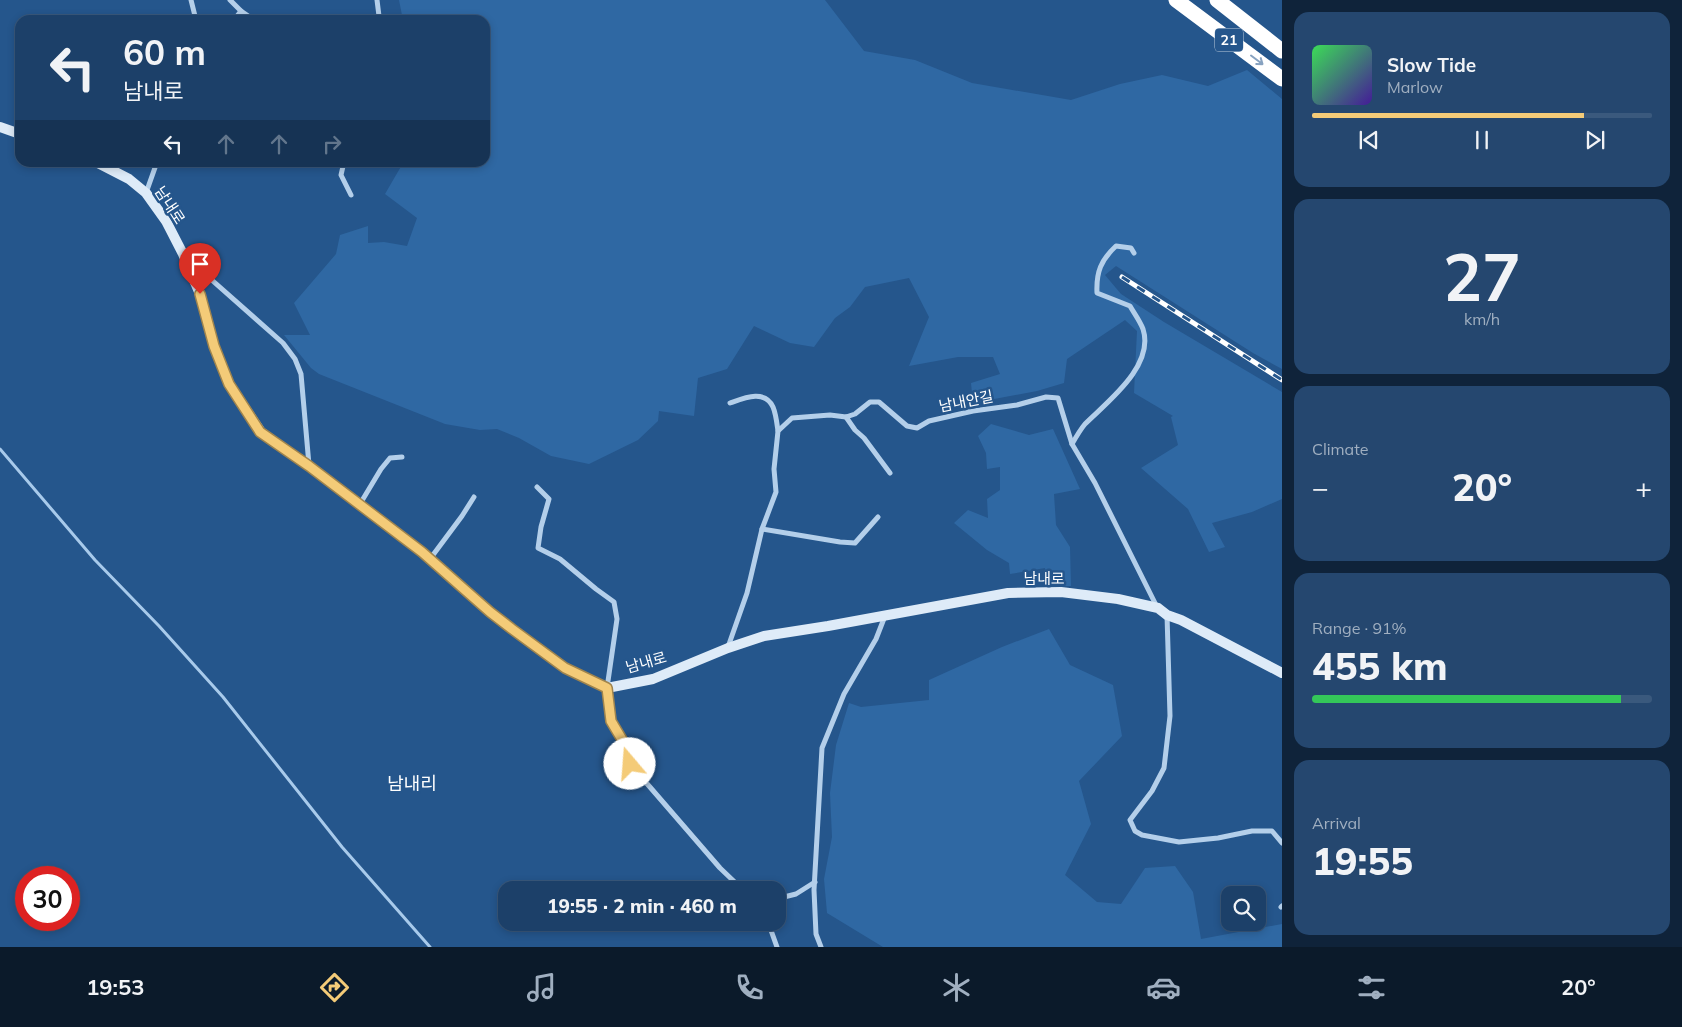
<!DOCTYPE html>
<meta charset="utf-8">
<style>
:root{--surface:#1c4069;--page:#25476f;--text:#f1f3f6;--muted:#a0afc0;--line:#3a597d;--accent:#f4cb78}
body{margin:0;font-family:Mulish,"Noto Sans KR",sans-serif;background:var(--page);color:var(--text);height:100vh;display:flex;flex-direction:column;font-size:19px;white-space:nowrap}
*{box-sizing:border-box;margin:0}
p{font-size:16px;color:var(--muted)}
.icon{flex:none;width:28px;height:28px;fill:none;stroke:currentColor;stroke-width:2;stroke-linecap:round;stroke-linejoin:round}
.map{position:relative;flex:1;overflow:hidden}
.side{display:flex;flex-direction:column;gap:12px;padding:12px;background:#0f233a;width:400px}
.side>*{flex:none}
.guide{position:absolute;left:15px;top:15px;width:475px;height:152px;border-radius:15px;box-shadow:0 2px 8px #0003,0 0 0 1px var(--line);background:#1c4069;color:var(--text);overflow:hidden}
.controls{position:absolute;left:1221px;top:886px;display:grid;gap:10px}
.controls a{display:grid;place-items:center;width:45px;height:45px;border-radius:10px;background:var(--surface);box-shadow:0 2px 8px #0003,0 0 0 1px var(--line);font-size:25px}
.speed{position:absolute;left:15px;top:866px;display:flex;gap:10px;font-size:25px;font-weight:700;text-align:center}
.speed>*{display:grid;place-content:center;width:65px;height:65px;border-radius:50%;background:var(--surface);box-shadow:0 2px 8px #0003,0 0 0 1px var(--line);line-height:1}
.speed .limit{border:8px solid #d22;background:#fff;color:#111}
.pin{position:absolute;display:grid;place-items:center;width:42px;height:42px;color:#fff;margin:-51px -21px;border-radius:50% 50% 50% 0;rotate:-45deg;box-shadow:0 0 5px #0007}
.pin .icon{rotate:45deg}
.me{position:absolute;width:55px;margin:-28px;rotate:342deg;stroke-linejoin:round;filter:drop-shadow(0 0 4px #0008)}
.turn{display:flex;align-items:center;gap:18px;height:105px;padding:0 25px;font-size:22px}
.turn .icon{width:65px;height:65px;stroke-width:2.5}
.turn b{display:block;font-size:35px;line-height:42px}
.lanes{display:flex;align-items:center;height:48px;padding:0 25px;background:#0003;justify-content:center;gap:25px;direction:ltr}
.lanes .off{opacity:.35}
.big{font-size:38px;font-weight:800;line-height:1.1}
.side .card{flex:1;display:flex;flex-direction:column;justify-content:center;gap:8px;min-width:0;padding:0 18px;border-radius:15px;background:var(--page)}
.side .dial{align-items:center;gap:0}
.dial b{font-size:65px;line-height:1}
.song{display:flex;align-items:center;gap:15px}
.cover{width:60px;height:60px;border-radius:8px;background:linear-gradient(135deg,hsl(130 70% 55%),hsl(260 70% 35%))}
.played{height:5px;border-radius:2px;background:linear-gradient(90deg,var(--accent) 80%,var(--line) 80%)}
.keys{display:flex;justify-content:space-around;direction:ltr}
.heat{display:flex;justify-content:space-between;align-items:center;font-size:28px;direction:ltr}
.charge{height:8px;border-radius:4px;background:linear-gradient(90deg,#34c759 91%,var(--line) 0)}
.trip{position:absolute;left:498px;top:881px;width:288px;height:50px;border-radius:15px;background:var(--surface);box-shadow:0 2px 8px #0003,0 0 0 1px var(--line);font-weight:800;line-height:50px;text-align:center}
.tab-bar{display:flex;height:80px;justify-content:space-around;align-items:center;background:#0b1a2a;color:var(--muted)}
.tab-bar .icon{width:35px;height:35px}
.tab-bar .active{color:var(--accent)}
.tab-bar b{font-size:22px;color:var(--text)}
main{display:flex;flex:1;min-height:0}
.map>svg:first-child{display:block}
.green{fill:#2f68a3}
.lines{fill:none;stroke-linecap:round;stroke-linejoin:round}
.stream{stroke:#a8caeb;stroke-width:3}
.street{stroke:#b4cfea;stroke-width:5}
.secondary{stroke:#deebf8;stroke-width:10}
.highway{stroke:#fff;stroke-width:15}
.rail-casing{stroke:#fff;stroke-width:5}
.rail{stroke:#25568c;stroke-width:3;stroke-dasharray:9;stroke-linecap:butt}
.oneway{stroke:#87a2c0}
.route-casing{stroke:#9f844e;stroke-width:12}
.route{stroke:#f4cb78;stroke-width:9}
.labels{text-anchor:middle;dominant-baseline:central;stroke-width:5;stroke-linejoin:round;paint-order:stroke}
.shield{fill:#25568c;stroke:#beccdc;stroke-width:1}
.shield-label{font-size:14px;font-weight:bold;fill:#fff}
.street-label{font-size:15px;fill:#fff;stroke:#25568c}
.quarter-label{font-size:18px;fill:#fff;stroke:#25568c}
</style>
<main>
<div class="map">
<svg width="1282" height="947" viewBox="0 0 1282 947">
<rect width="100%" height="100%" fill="#25568c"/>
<!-- green -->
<g class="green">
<polygon points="399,0 825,0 864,51 915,60 972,83 1071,100 1120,84 1162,75 1208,86 1247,70 1282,99 1282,369 1253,353 1116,266 1105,275 1121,294 1164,322 1282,392 1282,499 1252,512 1212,523 1225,547 1209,552 1188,509 1141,468 1178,445 1171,417 1173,416 1134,393 1137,331 1125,320 1067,359 1064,383 1037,391 973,403 971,383 1000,374 993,357 958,357 909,366 929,317 909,278 865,287 850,307 835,318 814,347 790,343 754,326 727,369 698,378 694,416 659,411 658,421 638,440 589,464 551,456 519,438 497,429 480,430 445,424 319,374 311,368 284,335 310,335 294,303 336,254 340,235 368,226 368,243 384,242 407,246 417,218 385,194 403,163 485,162 485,20 403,20"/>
<polygon points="991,424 1029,435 1053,429 1080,489 1054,494 1056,525 1070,547 1071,586 1047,586 1045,568 1010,574 1009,563 987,550 954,523 968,510 988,518 987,499 1000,490 1000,467 987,469 986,453 978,436"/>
<polygon points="1049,629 1070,665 1113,685 1122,736 1079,781 1091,824 1065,875 1097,902 1121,904 1145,868 1175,866 1193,892 1201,939 1282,924 1282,947 883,947 827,913 824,879 832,837 830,793 836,745 849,703 861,707 929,700 929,680 1002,647"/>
</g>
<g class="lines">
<!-- stream -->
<polyline class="stream" points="0,449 95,560 159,626 223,697 342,847 430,947"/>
<!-- street -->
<g class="street">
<polyline points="191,0 196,20"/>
<polyline points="230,0 241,11 234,20"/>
<polyline points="241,11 254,20"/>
<polyline points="374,20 379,16 377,0"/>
<polyline points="344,162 341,175 351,195"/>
<polyline points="146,193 157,162"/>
<polyline points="188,259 283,343 295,359 301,374 309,465"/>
<path d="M 730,403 C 744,398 765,389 773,407 C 776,414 777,424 778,431"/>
<polyline points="846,417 855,430 864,438 890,473"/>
<path d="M 1072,444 C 1076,437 1080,430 1085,424 C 1107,402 1155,366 1143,329 C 1140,321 1134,313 1130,306 L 1097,293 C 1096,272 1101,260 1116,246 L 1131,248 L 1134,253"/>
<polyline points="537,487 549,499 541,527 538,548 560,559 596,589 614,602 617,619 607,688 611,721 630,753 630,764 720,868 743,890"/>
<polyline points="360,504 381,469 390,458 402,457"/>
<polyline points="762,529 840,542 855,543 878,517"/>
<polyline points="430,559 462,516 474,497"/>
<polyline points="1167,615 1170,716 1164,768 1152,791 1130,820 1135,831 1142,835 1179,842 1218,838 1252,831 1272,831 1282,843"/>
<polyline points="728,647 747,593 762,529 776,492 774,469 778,431 792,418 830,415 846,417 855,414 870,402 879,402 907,426 917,428 929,421 973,411 1017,405 1046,397 1058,398 1072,444 1095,483 1157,607"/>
<polyline points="776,899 796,894 815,882"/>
<polyline points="1281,907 1282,906"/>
<polyline points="768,922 777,947"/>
<polyline points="821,947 816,934 814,890 822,748 844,694 876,639 885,616"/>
</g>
<!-- secondary -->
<g class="secondary">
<polyline points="0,127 20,134"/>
<polyline points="96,162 129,179 146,193 166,221 183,254 200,294 214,346 229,384 261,432 309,466 422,552 491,613 512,629 565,668 607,688 653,679 728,648 764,636 828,626 1008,593 1061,592 1118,599 1158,608 1167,615 1181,620 1282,673"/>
</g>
<!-- highway -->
<g class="highway">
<polyline points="1176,0 1282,79"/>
<polyline points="1217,0 1282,51"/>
</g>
<defs>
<polyline id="rail" points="1122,277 1282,380"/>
</defs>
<!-- rail casing -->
<use href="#rail" class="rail-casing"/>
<!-- rail -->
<use href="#rail" class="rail"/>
</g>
<!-- one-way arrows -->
<defs><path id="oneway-shaft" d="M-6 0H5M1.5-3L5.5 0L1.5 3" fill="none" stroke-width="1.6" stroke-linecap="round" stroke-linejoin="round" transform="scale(1.25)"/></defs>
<use class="oneway" href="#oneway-shaft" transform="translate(1257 60) rotate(37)"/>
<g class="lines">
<defs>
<polyline id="route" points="200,294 214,346 229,384 260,432 309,466 422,552 490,612 512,629 565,668 607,688 611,721 630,753 630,764"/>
</defs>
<!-- route casing -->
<use href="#route" class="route-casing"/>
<!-- route -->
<use href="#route" class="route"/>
</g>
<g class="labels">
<!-- shield labels -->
<rect class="shield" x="1215" y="28.5" width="28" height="23" rx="4"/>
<g class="shield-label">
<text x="1229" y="40">21</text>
</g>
<!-- street labels -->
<g class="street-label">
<text transform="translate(170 205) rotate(57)">남내로</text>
<text transform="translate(966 401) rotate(-11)">남내안길</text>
<text x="1044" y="578">남내로</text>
<text transform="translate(646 662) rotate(-16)">남내로</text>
</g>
<!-- quarter labels -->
<g class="quarter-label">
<text x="412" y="783">남내리</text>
</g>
</g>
</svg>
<div class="controls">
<a><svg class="icon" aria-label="search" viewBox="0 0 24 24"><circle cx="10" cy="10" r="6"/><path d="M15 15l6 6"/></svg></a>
</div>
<div class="speed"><div class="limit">30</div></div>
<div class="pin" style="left:200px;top:294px;background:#d93025"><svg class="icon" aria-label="arrive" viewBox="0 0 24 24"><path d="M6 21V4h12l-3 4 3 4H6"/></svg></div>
<svg class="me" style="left:630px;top:764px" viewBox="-20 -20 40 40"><circle r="19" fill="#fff"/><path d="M0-13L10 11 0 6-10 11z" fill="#f4cb78"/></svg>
<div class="trip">19:55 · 2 min · 460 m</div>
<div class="guide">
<div class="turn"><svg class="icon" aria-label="left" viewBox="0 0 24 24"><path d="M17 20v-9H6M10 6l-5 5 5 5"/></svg><div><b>60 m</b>남내로</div></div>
<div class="lanes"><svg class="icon" aria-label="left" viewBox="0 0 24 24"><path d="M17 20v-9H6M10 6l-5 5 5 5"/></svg><svg class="icon off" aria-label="ahead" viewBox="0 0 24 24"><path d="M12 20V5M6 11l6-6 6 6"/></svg><svg class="icon off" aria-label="ahead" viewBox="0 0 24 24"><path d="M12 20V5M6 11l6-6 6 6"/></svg><svg class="icon off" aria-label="right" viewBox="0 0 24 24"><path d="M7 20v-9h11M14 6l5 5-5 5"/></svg></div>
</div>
</div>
<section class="side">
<div class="card">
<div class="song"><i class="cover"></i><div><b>Slow Tide</b><p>Marlow</p></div></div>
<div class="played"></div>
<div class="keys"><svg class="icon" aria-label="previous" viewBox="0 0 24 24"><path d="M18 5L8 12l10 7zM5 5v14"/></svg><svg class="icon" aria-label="pause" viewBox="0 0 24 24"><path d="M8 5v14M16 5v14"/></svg><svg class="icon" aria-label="next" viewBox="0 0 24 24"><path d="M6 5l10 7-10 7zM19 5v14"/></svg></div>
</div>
<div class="card dial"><b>27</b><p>km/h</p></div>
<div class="card"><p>Climate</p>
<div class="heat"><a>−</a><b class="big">20°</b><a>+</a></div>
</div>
<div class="card"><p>Range · 91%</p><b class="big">455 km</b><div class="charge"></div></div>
<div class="card"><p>Arrival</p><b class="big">19:55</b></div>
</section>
</main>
<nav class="tab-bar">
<b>19:53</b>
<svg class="icon active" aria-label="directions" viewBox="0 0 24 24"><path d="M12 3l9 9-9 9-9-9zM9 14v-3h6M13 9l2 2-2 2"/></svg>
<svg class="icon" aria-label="music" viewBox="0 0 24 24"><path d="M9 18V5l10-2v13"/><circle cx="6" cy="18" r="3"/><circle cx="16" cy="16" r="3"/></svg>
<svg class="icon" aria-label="phone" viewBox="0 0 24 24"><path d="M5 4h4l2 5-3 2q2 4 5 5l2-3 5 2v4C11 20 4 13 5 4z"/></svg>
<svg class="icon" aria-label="climate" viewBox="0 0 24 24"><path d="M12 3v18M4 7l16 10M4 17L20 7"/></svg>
<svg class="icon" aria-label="car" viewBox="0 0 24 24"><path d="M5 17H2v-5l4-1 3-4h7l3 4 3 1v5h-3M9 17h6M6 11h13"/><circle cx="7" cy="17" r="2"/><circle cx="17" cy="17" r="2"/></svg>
<svg class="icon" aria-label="filters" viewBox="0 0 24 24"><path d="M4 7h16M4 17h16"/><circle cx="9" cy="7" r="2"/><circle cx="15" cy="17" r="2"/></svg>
<b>20°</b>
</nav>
